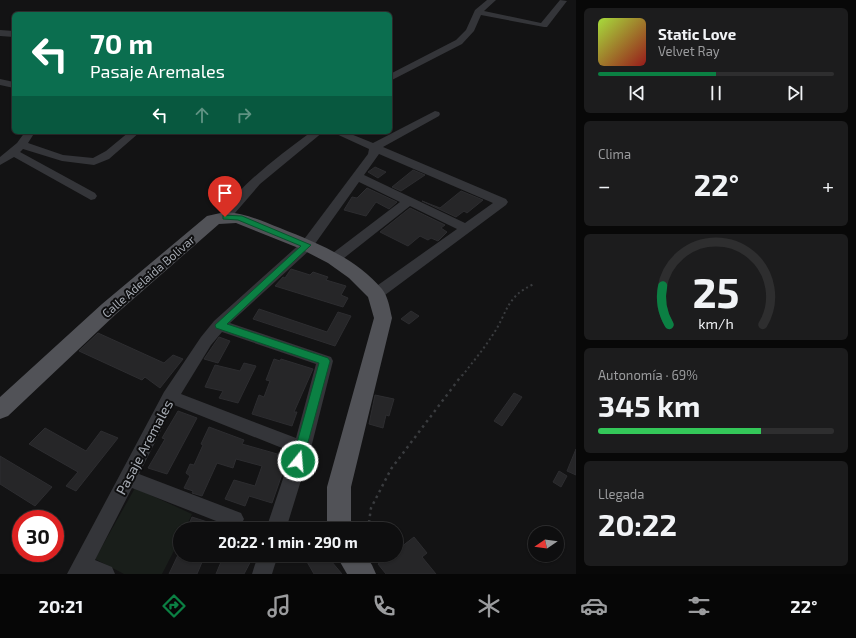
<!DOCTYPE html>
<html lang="es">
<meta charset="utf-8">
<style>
:root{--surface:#0e0e0f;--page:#1c1c1d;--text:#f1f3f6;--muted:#9b9c9e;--line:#2e2e2f;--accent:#0b8043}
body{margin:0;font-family:"Exo 2",sans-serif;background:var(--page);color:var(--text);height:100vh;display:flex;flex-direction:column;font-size:15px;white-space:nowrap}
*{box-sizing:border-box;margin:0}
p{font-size:13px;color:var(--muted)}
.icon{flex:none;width:22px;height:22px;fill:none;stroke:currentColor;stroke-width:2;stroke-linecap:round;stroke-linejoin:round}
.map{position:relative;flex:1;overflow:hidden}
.details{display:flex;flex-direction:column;gap:8px;padding:8px;background:#080808;width:280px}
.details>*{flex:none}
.guide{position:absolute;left:12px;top:12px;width:380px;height:122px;border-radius:6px;box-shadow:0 1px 3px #0004,0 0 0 1px var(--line);background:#0b6e4f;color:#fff;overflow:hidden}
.needle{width:26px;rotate:257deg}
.buttons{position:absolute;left:528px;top:526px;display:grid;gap:8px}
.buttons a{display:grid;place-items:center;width:36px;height:36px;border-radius:50%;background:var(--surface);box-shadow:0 1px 3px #0004,0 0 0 1px var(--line);font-size:20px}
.speed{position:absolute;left:12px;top:510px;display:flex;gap:8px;font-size:20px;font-weight:700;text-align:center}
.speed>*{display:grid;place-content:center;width:52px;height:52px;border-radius:50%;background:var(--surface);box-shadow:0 1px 3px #0004,0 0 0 1px var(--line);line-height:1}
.speed .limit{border:6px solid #d22;background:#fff;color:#111}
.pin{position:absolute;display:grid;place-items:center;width:34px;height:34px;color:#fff;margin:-41px -17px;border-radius:50% 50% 50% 0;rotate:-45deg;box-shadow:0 0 4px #0007}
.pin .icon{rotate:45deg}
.me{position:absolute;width:44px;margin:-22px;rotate:17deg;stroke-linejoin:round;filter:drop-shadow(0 0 3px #0008)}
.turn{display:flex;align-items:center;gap:14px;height:84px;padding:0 12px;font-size:18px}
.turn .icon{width:52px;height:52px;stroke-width:2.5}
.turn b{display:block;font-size:28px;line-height:34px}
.lanes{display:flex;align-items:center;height:38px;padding:0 12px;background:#0003;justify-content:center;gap:20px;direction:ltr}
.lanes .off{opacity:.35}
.big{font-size:30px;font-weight:700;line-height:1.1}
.details .card{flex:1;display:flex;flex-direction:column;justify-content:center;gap:6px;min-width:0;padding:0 14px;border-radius:6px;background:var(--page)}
.details .dial{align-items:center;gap:0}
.dial svg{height:104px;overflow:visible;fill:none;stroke:var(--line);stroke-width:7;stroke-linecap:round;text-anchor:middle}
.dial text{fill:var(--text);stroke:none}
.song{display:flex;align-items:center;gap:12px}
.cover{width:48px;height:48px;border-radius:6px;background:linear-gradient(135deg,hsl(80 70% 55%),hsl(0 70% 35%))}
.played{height:4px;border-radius:2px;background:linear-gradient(90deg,var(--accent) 50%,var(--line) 50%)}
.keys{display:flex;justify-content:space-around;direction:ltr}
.heat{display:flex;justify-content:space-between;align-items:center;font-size:22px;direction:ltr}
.charge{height:6px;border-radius:3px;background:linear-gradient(90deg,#34c759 69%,var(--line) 0)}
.trip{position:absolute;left:173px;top:522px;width:230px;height:40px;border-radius:20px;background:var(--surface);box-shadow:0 1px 3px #0004,0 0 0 1px var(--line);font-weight:700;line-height:40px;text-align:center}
.tab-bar{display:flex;height:64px;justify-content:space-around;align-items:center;background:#060606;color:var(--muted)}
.tab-bar .icon{width:28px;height:28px}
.tab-bar .selected{color:var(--accent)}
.tab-bar b{font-size:18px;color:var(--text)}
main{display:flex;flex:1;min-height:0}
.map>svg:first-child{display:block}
.green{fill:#191e1a}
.building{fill:#262628;stroke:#2d2d30}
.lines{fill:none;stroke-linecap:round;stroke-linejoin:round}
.path-far1{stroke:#3a3c3f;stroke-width:2;stroke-dasharray:2 3;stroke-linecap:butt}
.path{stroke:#3a3c3f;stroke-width:2.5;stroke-dasharray:2.5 4;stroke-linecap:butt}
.minor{fill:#343539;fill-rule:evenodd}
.major{fill:#515257;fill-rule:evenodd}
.route{fill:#0b8043;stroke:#07532c}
.labels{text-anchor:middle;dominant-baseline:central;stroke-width:4;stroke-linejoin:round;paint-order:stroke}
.street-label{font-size:12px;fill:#a6abb3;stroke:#0e0e0f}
.near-street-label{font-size:14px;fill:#a6abb3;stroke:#0e0e0f}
</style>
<main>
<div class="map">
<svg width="576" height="574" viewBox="0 0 576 574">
<rect width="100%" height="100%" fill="#131314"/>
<!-- green -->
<polygon class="green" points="135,488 192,514 185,529 180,529 180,539 162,574 124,574 95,559"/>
<!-- building -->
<g class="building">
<polygon points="375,167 386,172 378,178 368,172"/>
<polygon points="413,170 425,175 401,191 392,187"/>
<polygon points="367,188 397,202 389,209 376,202 366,216 344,210 352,197 357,198"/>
<polygon points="461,191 483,200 467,213 464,211 456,217 422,201 440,208"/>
<polygon points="410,208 445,225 441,228 447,232 438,241 431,238 428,240 420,236 408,246 380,232"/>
<polygon points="291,269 310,275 313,272 328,277 326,280 346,286 341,295 348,298 343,307 275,286 283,277 285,278"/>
<polygon points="259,309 327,332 338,312 351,316 335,346 253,319"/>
<polygon points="411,311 419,316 409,324 401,319"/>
<polygon points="98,333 164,363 173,355 183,359 160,388 145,377 142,380 79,351"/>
<polygon points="219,337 230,341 218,363 204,359"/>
<polygon points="274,359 280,361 281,359 313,369 294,412 297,412 292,426 252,414 259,395 264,397 270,381 266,380"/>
<polygon points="244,363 256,366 238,403 219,398 223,391 205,387 215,365 240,371"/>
<polygon points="514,393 522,397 502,426 494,421"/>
<polygon points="375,395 394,399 389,416 386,415 383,428 369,424"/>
<polygon points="178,411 197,418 167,474 148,468 165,439 162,438"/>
<polygon points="209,427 244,440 242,444 288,457 272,503 249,496 245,506 225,499 234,480 255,486 262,466 236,459 233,468 217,463 202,496 192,493 193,491 184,488 190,476 186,473 190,464 194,465 203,445 201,444"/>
<polygon points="45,428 86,451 101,431 118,438 76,491 66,486 78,472 29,444"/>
<polygon points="576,449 576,475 567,471"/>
<polygon points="0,456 52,487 35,506 0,484"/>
<polygon points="559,471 567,476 561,487 553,482"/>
<polygon points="192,517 223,527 222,529 187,529"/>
<polygon points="414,537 427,553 422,557 436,574 386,574 378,564 390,555 396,555 396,551"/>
<polygon points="178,555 205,555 197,574 169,574"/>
<polygon points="236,555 254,555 244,574 216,574 223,557 235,558"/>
<polygon points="316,555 326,555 342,574 314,574 306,560"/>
</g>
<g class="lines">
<!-- path-far1 -->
<path class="path-far1" d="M 462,376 C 472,363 483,350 492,336 C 508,313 505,297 534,284"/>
<!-- path -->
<polyline class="path" points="368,529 371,508 391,469 462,375"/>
<!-- minor -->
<g class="minor">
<polygon points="487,0 496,0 484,11 541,23 560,0 567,1 547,27 544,27 481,15 474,31 462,44 390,81 390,74 456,40 466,30 475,10"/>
<polygon points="0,30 14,31 14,37 0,36"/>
<polygon points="0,79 14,82 14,88 0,85"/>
<path d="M 435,111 L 439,112 L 440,114 L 439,116 L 383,147 L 506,199 L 508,202 L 506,205 L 381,298 L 376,299 L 371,298 L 369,294 L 371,290 L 457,229 L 410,206 L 339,262 L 329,262 L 327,259 L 329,256 L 400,202 L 359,182 L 312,248 L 230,323 L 331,357 L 333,361 L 311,448 L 286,529 L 266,529 L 292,452 L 174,405 L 139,474 L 241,513 L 244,519 L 241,525 L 234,528 L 132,488 L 95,560 L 112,567 L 115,574 L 67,574 L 164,392 L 201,337 L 214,321 L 302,242 L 368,154 L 369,149 L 332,132 L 346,132 L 373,143 ZM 379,154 L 493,203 L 465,223 L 364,175 ZM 222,332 L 316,364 L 296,438 L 181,394 L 211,345 Z"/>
<polygon points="25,132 35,132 28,143 63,155 93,158 106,151 129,132 140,132 109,159 94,165 62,161 23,149 20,152 95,193 97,196 95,199 91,200 14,157 0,165 0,157 17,143"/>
<path d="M 311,132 L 323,132 L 260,184 L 229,220 L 221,220 L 219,217 C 242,182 278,157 311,132 Z"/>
<polygon points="258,555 278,555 272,574 252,574"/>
</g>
<!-- major -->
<g class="major">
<path d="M 225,212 C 245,213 262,221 280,228 C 317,243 356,258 382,289 C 388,296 390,309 392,318 L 351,487 L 351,529 L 327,529 L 327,487 L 374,318 L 368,297 L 349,278 L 328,263 L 301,249 L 236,223 L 219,224 L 116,314 L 8,416 L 0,419 L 0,397 L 102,304 L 207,216 Z"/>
<polygon points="336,555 365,555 372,565 376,574 347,574"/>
</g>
</g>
<!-- route -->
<polygon class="route" points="223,215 242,216 311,245 227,324 328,358 330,361 303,461 302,465 298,466 294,465 292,461 319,363 216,328 215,325 301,246 238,220 223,219"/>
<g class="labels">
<!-- street labels -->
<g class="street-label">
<text transform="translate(148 276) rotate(-41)">Calle Adelaida Bolivar</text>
</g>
<!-- near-street labels -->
<g class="near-street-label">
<text transform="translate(144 447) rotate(-62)">Pasaje Aremales</text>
</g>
</g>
</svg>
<div class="buttons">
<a><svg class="needle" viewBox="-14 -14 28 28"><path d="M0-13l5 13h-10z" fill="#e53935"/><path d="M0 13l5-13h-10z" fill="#9b9c9e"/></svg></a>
</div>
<div class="speed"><div class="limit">30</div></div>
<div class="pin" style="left:225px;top:217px;background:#d93025"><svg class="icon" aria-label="arrive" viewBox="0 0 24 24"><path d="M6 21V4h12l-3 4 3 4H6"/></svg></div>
<svg class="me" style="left:298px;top:461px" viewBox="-20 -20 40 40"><circle r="17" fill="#0b8043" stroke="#fff" stroke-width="3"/><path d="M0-11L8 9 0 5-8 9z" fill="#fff"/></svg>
<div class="trip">20:22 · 1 min · 290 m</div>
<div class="guide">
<div class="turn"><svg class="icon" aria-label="left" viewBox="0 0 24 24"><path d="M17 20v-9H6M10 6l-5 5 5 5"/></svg><div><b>70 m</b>Pasaje Aremales</div></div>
<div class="lanes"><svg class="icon" aria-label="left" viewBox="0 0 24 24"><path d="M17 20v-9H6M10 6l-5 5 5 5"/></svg><svg class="icon off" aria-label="ahead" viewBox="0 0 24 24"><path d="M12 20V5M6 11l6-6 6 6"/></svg><svg class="icon off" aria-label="right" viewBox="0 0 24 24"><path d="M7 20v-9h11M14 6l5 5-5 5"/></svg></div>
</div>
</div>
<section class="details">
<div class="card">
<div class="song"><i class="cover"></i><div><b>Static Love</b><p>Velvet Ray</p></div></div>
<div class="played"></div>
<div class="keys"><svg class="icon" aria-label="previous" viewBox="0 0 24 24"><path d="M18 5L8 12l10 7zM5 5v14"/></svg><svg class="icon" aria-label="pause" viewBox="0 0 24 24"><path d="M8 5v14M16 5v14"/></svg><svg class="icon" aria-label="next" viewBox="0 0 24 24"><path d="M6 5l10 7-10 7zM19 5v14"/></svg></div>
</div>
<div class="card"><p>Clima</p>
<div class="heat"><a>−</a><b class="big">22°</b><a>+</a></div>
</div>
<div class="card dial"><svg viewBox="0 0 100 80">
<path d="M14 69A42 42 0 1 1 86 69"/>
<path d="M14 69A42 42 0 0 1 9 39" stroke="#0b8043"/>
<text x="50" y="56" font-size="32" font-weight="700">25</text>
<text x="50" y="72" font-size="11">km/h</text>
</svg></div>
<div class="card"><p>Autonomía · 69%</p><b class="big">345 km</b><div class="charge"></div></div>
<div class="card"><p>Llegada</p><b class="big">20:22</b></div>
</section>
</main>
<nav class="tab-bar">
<b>20:21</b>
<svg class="icon selected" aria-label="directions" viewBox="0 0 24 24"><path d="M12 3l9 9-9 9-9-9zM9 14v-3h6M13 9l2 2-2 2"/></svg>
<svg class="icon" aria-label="music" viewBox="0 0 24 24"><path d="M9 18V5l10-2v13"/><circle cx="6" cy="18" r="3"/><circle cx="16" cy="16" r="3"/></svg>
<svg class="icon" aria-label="phone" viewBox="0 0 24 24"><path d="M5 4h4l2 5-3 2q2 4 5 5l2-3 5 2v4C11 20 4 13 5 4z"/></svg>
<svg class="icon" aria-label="climate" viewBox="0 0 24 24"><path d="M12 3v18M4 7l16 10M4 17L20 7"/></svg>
<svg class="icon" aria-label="car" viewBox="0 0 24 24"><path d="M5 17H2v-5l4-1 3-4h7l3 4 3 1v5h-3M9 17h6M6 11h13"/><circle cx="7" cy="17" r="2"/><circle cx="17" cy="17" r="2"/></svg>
<svg class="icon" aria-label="filters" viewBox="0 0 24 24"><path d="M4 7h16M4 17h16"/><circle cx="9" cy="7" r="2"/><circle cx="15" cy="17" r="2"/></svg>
<b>22°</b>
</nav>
